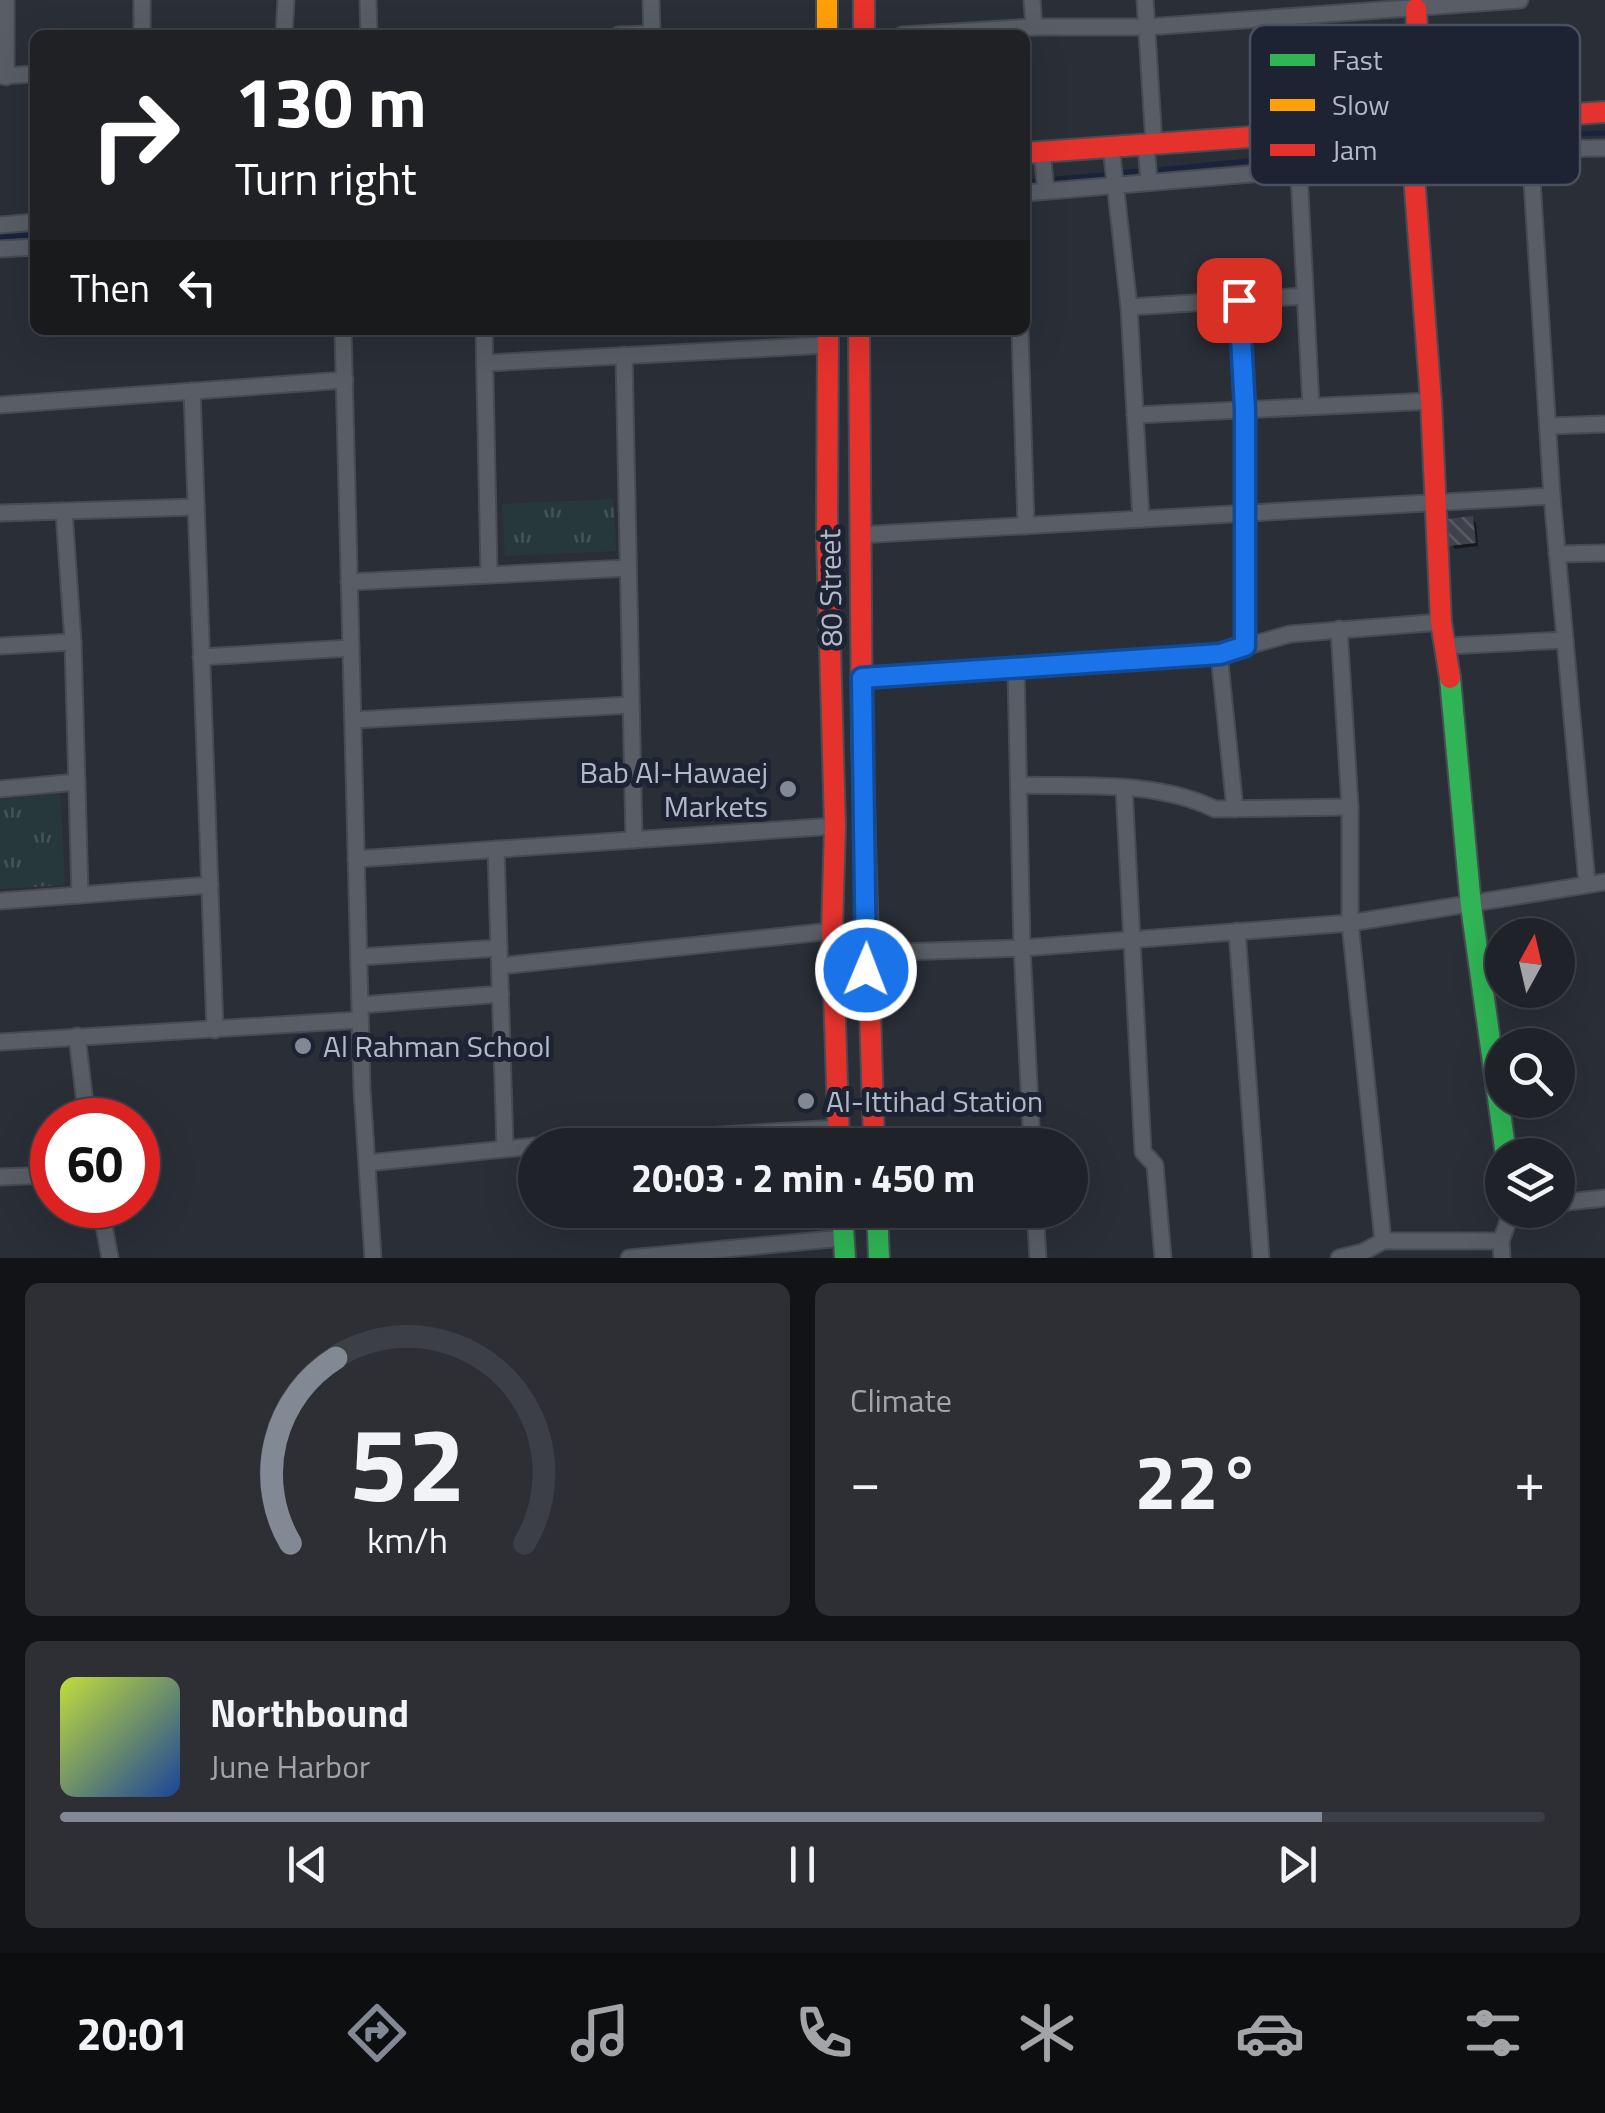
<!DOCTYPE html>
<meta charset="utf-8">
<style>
:root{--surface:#202229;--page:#2d2f35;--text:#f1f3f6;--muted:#a2a4a8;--line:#3d3f46;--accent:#838895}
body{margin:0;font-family:"Titillium Web",sans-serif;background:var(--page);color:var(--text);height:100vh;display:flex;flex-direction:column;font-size:38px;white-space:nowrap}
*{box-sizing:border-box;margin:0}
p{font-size:32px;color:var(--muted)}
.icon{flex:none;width:55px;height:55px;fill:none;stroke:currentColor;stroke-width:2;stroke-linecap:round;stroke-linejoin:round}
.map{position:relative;height:1258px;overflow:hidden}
.drawer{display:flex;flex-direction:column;gap:25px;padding:25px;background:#121317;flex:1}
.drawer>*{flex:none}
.guide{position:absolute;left:30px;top:30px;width:1000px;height:305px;border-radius:15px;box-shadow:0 10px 40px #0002,0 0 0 2px var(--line);background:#202124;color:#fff;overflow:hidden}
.needle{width:65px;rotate:8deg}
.fabs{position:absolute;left:1485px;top:918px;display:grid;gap:20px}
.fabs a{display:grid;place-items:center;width:90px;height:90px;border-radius:50%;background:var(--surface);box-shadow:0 10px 40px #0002,0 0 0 2px var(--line);font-size:50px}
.speed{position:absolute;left:30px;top:1098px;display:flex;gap:20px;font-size:50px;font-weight:700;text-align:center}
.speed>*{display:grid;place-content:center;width:130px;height:130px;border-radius:50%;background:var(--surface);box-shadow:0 10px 40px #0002,0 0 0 2px var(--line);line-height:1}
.speed .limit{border:15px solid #d22;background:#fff;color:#111}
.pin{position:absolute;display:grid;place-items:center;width:85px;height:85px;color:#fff;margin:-42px;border-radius:20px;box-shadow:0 5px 15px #0006}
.me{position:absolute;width:110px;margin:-55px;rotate:1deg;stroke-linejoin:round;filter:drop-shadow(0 0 8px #0008)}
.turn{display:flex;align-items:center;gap:35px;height:210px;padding:0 40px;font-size:45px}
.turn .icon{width:130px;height:130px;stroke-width:2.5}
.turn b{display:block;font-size:70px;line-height:85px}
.then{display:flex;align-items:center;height:95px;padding:0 40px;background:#0003;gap:20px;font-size:38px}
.big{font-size:75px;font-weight:700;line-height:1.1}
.drawer .tile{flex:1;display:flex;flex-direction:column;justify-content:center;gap:15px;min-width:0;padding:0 35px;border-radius:15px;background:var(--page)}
.drawer .dial{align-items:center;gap:0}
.dial svg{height:260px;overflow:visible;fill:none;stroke:var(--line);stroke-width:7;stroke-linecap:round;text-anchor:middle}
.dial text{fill:var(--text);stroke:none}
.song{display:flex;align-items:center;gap:30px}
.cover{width:120px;height:120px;border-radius:15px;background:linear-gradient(135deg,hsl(70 70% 55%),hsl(220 70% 35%))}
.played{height:10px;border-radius:5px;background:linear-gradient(90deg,var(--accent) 85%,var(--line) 85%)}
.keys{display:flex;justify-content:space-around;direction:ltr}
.heat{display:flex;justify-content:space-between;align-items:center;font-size:55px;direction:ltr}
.drawer .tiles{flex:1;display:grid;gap:25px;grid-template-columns:1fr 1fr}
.tile:last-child{grid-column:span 2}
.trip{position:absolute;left:518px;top:1128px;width:570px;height:100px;border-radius:50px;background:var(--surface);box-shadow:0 10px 40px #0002,0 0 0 2px var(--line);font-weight:700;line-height:100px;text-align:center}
.tabs{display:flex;height:160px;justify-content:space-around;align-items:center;background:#0d0e10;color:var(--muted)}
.tabs .icon{width:70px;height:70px}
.tabs .selected{color:var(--accent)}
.tabs b{font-size:45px;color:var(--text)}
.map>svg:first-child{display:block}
.park{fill:url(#park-tufts)}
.shadow{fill:#0007}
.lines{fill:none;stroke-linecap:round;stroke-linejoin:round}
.stream{stroke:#19233b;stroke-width:5}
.building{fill:url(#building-back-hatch)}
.street-casing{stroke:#474b54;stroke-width:19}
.fast-casing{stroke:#474b54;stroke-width:24}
.slow-casing{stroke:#474b54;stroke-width:24}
.jam-casing{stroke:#474b54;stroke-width:24}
.street{stroke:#595d65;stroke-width:15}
.fast{stroke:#30b455;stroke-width:20}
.slow{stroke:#ff9f0a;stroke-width:20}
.jam{stroke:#e5322d;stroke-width:20}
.route-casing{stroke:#114b97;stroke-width:25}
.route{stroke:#1a73e8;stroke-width:18}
.poi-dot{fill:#838895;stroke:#1d2332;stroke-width:4}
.labels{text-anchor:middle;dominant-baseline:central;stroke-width:10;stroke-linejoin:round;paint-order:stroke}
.street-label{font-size:30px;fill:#b3b9c8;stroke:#1d2332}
.poi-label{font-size:30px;fill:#b3b9c8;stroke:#1d2332;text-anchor:start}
.key{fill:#1d2332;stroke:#4a505f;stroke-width:2.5}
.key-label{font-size:28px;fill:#b3b9c8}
</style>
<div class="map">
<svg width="1605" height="1258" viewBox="0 0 1605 1258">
<defs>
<pattern id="park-tufts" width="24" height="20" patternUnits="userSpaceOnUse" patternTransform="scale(2.5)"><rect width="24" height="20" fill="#27383d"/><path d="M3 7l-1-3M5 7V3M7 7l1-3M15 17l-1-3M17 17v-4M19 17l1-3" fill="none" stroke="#445358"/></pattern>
<pattern id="building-back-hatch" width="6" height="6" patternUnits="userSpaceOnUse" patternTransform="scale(2.5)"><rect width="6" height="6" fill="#3f424b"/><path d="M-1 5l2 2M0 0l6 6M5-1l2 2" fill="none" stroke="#585b63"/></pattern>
</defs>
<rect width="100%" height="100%" fill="#2a2e37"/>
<!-- park -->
<g class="park">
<polygon points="613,499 616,551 505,556 502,504"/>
<polygon points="60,793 65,885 0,889 0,800"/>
</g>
<!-- shadow -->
<polygon class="shadow" points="1472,519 1476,523 1478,546 1455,549 1452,545"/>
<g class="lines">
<!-- stream -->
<g class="stream">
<polyline points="1539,135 1604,133"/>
<polyline points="1425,146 1512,137"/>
<polyline points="1308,156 1407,146"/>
<polyline points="1158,170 1286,157"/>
<polyline points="1120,173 1136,171"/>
<polyline points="1055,179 1104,175"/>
<polyline points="1025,182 1036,181"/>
<polyline points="0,237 35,235"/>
</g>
</g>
<!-- building -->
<polygon class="building" points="1473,516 1476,543 1449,546 1446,519"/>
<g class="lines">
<defs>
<g id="street">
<polyline points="368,0 369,35"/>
<polyline points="651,0 652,35"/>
<polyline points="1032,0 1034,27"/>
<polyline points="1145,0 1154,144"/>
<polyline points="142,35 142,0"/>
<polyline points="284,35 286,0"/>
<polyline points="619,35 652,34"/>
<polyline points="902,35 1034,27 1147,27 1520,0"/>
<polyline points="0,76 35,74"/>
<polyline points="6,77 6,0"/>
<polyline points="1528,117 1552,496 1587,883"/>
<polyline points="1297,135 1311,406"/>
<polyline points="1146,144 1149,181"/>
<polyline points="1111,147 1129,307 1141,519"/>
<polyline points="1042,152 1046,191"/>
<polyline points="1025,193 1299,170 1444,163 1530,149 1605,148"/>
<polyline points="0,225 35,222"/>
<polyline points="0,249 35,247"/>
<polyline points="1239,300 1245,409 1245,646"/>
<polyline points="1129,307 1305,296"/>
<polyline points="343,330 362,1089 373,1258"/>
<polyline points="484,330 489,574"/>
<polyline points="1020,330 1026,526"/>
<polyline points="624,355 634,840"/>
<polyline points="486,363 828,345"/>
<polyline points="192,391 215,1030"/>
<polyline points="0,405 345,380"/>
<polyline points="1135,415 1431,401"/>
<polyline points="1548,426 1605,424"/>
<polyline points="64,512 73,642 80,895"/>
<polyline points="0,513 196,507"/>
<polyline points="858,535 1552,496"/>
<polyline points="1557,554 1605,553"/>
<polyline points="349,582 628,568"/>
<polyline points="1339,629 1350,807 1350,923 1383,1241"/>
<polyline points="0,646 73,642"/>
<polyline points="1447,646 1565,640"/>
<polyline points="1219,654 1235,809"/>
<polyline points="201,657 351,648"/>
<polyline points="1016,669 1022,948 1032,1145"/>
<polyline points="861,678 1219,654 1290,634 1441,622"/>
<polyline points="353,720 631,705"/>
<path d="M 1019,785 C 1084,787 1155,780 1215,809 L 1350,807"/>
<polyline points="1124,788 1143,1152 1155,1165 1163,1258"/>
<polyline points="0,789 77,782"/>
<polyline points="496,849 505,1148"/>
<polyline points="356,859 835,826"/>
<polyline points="0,901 210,885"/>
<polyline points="1237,931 1261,1258"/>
<polyline points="867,953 1022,948 1350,923 1605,882"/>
<polyline points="359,957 499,948"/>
<polyline points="500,966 832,931"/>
<polyline points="360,1005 501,994"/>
<polyline points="77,1036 87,1120"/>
<polyline points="0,1042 360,1020"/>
<polyline points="553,1145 839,1128"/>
<polyline points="367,1163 535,1146"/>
<polyline points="0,1177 52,1175"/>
<polyline points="1558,1203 1605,1198"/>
<polyline points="100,1205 110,1258"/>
<polyline points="1035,1210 1038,1258"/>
<polyline points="629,1258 843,1238"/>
<polyline points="1339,1258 1363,1252 1383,1241 1501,1241"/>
<polyline points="1502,1258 1501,1241 1512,1210"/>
</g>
<g id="fast">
<polyline points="1450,678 1471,906 1506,1155"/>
<polyline points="842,1210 845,1258"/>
<polyline points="877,1210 879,1258"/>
</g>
<polyline id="slow" points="827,0 827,35"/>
<g id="jam">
<polyline points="864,0 864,35"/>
<polyline points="1416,9 1421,102 1413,162 1431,401 1441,622 1450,678"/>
<polyline points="1025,153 1605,112"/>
<polyline points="828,330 827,536 835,826 832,931 839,1145"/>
<polyline points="859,330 862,738 874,1145"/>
</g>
</defs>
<!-- street casing -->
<use href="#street" class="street-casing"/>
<!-- fast casing -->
<use href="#fast" class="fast-casing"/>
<!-- slow casing -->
<use href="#slow" class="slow-casing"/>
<!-- jam casing -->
<use href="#jam" class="jam-casing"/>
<!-- street -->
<use href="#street" class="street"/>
<!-- fast -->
<use href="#fast" class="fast"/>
<!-- slow -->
<use href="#slow" class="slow"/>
<!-- jam -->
<use href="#jam" class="jam"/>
</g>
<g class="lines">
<defs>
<polyline id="route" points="866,970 862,678 1220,654 1245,646 1245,410 1239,300"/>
</defs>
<!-- route casing -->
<use href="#route" class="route-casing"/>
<!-- route -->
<use href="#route" class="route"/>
</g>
<!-- markers -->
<g class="poi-dot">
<circle cx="788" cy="789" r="10"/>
<circle cx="303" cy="1046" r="10"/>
<circle cx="806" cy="1101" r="10"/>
</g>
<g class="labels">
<!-- street labels -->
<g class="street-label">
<text transform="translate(830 588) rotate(-91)">80 Street</text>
</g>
<!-- poi labels -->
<g class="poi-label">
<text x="768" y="772" text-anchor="end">Bab Al-Hawaej<tspan x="768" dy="34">Markets</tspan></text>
<text x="323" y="1046">Al Rahman School</text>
<text x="826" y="1101">Al-Ittihad Station</text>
</g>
</g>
<!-- legend -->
<rect x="1250" y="25" width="330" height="160" rx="15" class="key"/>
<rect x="1270" y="54" width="45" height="12" fill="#30b455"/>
<rect x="1270" y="99" width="45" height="12" fill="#ff9f0a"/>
<rect x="1270" y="144" width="45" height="12" fill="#e5322d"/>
<g class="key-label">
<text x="1332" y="70">Fast</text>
<text x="1332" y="115">Slow</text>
<text x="1332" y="160">Jam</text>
</g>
</svg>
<div class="fabs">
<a><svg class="needle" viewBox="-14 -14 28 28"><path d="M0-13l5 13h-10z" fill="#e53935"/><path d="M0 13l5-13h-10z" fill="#a2a4a8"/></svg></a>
<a><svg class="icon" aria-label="search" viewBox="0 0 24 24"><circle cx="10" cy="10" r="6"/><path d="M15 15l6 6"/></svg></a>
<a><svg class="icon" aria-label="layers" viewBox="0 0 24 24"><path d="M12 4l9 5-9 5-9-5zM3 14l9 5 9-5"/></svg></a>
</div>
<div class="speed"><div class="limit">60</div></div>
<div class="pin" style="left:1239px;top:300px;background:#d93025"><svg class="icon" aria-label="arrive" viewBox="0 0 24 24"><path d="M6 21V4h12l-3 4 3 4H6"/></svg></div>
<svg class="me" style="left:866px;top:970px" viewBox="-20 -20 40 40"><circle r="17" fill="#1a73e8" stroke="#fff" stroke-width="3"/><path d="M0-11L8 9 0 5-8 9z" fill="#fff"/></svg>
<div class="trip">20:03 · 2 min · 450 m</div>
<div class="guide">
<div class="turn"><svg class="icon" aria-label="right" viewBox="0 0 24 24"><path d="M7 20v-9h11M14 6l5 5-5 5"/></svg><div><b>130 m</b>Turn right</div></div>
<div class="then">Then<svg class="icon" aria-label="left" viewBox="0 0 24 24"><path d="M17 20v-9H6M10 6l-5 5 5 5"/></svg></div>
</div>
</div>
<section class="drawer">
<div class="tiles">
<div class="tile dial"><svg viewBox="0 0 100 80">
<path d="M14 69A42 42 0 1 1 86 69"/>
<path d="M14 69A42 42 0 0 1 28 12" stroke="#838895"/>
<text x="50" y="56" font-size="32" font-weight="700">52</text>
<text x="50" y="72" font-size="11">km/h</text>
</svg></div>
<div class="tile"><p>Climate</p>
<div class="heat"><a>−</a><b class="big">22°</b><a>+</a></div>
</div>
<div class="tile">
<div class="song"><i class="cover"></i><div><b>Northbound</b><p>June Harbor</p></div></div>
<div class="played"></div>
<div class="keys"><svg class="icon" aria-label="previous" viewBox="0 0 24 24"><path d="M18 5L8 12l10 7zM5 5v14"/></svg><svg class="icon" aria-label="pause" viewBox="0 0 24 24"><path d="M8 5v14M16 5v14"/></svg><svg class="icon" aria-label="next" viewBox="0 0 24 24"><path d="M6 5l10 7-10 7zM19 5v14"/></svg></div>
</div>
</div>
</section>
<nav class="tabs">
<b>20:01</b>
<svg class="icon selected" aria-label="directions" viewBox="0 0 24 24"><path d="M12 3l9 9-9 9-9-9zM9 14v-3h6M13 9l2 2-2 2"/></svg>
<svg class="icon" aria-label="music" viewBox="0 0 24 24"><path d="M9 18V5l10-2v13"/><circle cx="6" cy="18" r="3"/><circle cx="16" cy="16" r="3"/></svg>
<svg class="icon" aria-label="phone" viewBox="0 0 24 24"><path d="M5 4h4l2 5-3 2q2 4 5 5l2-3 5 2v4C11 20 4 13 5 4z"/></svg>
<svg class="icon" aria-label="climate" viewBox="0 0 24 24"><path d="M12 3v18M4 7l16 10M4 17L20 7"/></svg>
<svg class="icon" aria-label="car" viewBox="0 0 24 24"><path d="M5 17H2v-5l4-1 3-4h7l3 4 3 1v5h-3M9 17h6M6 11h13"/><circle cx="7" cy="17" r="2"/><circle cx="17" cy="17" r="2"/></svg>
<svg class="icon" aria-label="filters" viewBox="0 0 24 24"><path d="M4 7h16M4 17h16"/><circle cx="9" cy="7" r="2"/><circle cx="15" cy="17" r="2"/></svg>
</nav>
